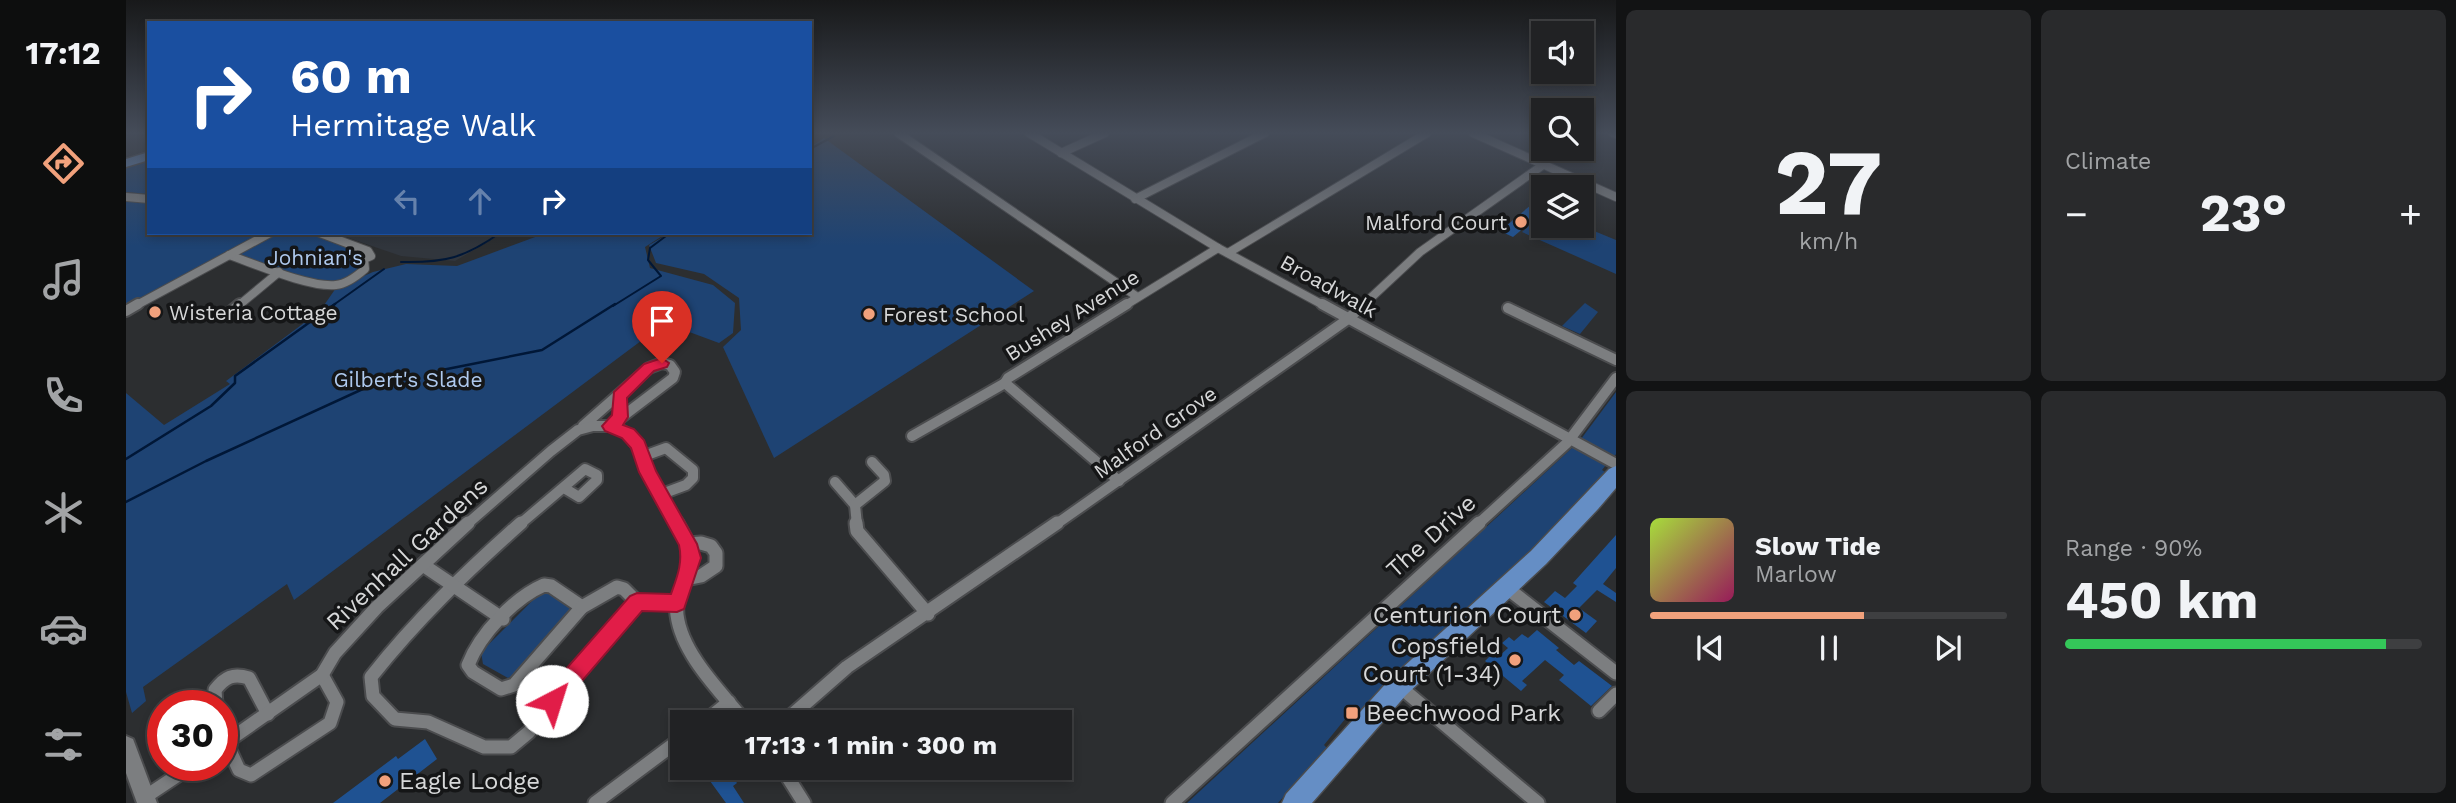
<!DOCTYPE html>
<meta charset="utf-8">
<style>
:root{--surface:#212224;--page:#292a2c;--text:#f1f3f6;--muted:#a2a4a6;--line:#3e3f41;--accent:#f1a17c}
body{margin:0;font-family:"Work Sans",sans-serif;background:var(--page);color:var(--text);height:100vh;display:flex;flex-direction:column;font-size:26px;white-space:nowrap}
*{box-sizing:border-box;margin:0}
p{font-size:23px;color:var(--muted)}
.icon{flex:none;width:38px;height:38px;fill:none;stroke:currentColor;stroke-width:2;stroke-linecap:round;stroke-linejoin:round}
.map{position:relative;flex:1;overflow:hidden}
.side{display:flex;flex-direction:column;gap:10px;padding:10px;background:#121314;width:840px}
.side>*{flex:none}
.guide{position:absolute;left:21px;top:21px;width:665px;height:214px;border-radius:0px;box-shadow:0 4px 10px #0003,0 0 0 2px var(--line);background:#1a4fa0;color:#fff;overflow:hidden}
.tools{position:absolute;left:1405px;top:21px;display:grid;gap:14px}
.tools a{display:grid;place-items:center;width:63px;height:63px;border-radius:0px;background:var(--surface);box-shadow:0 4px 10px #0003,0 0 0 2px var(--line);font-size:35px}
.speed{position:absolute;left:21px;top:690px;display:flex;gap:14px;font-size:35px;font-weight:700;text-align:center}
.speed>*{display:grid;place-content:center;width:91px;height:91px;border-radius:50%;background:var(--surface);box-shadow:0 4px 10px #0003,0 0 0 2px var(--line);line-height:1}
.speed .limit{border:10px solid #d22;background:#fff;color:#111}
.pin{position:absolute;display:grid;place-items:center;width:60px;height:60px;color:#fff;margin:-72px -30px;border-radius:50% 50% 50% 0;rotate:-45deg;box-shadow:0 0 7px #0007}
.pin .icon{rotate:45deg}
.me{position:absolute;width:77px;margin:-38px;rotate:40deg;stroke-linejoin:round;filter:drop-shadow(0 0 5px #0008)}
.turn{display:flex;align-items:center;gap:24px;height:147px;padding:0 28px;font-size:32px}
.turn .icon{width:91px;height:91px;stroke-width:2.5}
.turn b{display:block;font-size:49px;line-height:60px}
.lanes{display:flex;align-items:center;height:66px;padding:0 28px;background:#0003;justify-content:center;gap:35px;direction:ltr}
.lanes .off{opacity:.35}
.big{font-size:52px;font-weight:700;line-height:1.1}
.side .widget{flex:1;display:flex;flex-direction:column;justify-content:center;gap:10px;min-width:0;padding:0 24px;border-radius:10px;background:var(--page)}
.side .dial{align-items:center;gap:0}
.dial b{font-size:91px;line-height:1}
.song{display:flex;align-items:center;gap:21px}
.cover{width:84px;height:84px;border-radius:10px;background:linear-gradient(135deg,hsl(80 70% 55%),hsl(330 70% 35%))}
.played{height:7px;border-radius:4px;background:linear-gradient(90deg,var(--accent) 60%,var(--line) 60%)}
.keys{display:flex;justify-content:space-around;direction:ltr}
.heat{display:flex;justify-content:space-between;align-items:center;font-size:38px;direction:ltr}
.charge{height:10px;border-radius:5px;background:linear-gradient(90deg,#34c759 90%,var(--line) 0)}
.side .tiles{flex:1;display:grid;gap:10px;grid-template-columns:repeat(2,1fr)}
.trip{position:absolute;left:544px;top:710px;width:402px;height:70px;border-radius:0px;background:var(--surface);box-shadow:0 4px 10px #0003,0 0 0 2px var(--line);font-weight:700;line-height:70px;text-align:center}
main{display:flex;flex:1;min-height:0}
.tab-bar{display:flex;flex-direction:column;width:126px;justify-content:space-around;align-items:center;background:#0d0e0e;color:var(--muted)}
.tab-bar .icon{width:49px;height:49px}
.tab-bar .selected{color:var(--accent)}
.tab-bar b{font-size:32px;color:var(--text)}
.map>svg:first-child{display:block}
.built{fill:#31363d}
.green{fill:#1e4373}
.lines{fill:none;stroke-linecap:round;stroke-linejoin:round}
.stream-far1{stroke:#001737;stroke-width:2}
.stream{stroke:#001737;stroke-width:2.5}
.building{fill:#1f5292}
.minor-far2-casing{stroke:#4b4c4e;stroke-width:10}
.minor-far1-casing{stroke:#4b4c4e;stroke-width:14}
.minor-casing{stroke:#4b4c4e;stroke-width:17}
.tertiary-casing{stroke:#4b4c4e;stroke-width:4}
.primary-casing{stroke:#4b4c4e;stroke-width:3}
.minor-far2{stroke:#7c7e80;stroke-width:8}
.minor-far1{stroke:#7c7e80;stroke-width:10}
.minor{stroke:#7c7e80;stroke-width:13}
.tertiary{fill:#7c7e80;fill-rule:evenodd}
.primary{fill:#658ec5;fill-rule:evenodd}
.route{fill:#e11d48;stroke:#92132f;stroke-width:2}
.poi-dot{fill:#f1a17c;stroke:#151617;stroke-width:2.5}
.labels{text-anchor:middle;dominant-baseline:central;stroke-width:7;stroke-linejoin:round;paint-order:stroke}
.poi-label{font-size:21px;fill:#d7d8d9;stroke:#151617;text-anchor:start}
.park-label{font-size:21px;fill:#afcaef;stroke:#151617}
.street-label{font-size:21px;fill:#d7d8d9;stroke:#151617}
.near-street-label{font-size:24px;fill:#d7d8d9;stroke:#151617}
.near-poi-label{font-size:24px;fill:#d7d8d9;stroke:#151617;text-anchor:end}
</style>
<main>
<nav class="tab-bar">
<b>17:12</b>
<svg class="icon selected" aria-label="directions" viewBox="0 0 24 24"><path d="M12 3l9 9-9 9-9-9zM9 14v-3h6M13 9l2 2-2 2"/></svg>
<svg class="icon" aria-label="music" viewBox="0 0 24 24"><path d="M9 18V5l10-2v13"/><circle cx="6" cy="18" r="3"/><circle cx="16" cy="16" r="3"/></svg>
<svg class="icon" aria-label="phone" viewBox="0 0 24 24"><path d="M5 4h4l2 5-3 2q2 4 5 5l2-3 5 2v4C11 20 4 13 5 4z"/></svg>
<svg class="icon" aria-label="climate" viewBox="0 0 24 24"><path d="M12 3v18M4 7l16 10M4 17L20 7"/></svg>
<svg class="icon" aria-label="car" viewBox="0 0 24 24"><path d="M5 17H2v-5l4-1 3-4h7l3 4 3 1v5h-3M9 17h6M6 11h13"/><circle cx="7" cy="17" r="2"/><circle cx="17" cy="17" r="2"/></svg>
<svg class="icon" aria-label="filters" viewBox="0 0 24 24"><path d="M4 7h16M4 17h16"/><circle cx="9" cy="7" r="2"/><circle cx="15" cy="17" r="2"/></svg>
</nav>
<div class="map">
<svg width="1490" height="803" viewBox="0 0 1490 803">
<rect width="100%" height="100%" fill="#2c2e30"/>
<!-- built -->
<polygon class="built" points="208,233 377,233 329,261 275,256"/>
<!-- green -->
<g class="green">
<polygon points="698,138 908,291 648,458 597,347 615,330 613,298 578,274 530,263 523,245 544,233 684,233 684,147"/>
<polygon points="23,161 23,194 0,192 0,168"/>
<polygon points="0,200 23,202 23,233 194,233 242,251 238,259 239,269 207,286 103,255 0,309"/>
<polygon points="1417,213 1418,226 1456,226 1490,240 1490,274 1396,232"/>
<polygon points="420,233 541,233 519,247 524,268 587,285 609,303 607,333 593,343 539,323 168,600 161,584 17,687 20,701 6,713 0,692 0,393 38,425 104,384 100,381 194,311 210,288 247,272 280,264 331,266"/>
<polygon points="1459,303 1472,312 1454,334 1436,326"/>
<polygon points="1490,392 1490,454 1488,457 1455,439"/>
<polygon points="1447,447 1480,465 1476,470 1479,472 1430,529 1233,711 1228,708 1198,745 1201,748 1152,803 1061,803"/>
<polygon points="424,590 443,602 447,609 393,673 382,678 357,664 355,652 415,592"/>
</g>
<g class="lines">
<!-- stream-far1 -->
<g class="stream-far1">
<polyline points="684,149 708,136"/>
<path d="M 275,262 C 319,263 338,258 374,233"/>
<polyline points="206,306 258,269"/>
<polyline points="487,306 535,276 522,260 524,248 544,233"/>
</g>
<!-- stream -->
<g class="stream">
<polyline points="316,370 416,350 489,304"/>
<polyline points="0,459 85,406 109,383 109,376 209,304"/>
<polyline points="0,502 80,461 274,372 282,372"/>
</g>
</g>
<!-- building -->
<g class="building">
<polygon points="1418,194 1418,211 1387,237 1374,231"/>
<polygon points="1490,535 1490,568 1477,584 1490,593 1490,602 1471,590 1453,608 1471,621 1460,633 1418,602 1429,591 1439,598 1451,586 1447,583"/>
<polygon points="1411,630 1433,648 1430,650 1448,665 1453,661 1486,686 1465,706 1433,680 1438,675 1419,660 1396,681 1401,685 1395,691 1359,661 1366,654 1371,658 1382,648 1376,643 1383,637 1388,641 1396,634 1402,638"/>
<polygon points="299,739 311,759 254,803 207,803 270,756 272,759"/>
<polygon points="586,768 596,768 603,779 606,776 611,783 607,786 618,803 600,803 584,781 586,780 581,773"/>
</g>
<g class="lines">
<defs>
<g id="minor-far2">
<polyline points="772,133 1010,296"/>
<polyline points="903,133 1092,248 1199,306"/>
<polyline points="1347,133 1490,197"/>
<polyline points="1487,133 1490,134"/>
<polyline points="935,153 979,133"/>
<polyline points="0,197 23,199"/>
<polyline points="1009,199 1139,133"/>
<polyline points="1102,253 1301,133"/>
<path d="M 103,255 C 129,264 184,288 210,285 C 221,284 231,276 239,269 L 238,259 L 245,256 L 242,251 L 194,233"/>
<polyline points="9,306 144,233"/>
<polyline points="112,306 153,272"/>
<polyline points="998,306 1092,248"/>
<polyline points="1236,306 1294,252 1417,165"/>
</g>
<g id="minor-far1">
<polyline points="1196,304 1490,464"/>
<polyline points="1382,308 1490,360"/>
<polyline points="0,311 12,304"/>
<polyline points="102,314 114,304"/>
<polyline points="457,426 523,368 536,363 544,365 549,372 547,378 484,426"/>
<polyline points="786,436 879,383"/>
<polyline points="518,456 540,448 567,470 567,478 560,485 533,495"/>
<polyline points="993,481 879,383 882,378 1001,304"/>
<polyline points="709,482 729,505"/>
<polyline points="340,525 425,451 452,430 467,426 488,426 502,434 518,456 522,472 552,525"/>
<polyline points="393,525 459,469 471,475 471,480 453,497 438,488"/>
<polyline points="731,525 729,505 759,481 758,475 746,462"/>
<polyline points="929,525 1222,319 1238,304"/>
<polyline points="1351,525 1441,443 1490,378"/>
</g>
<g id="minor">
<path d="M 395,523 C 341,571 290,620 245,677 L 247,696 L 269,719 L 302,722 L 358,747 L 385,747 L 403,732 L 437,686 L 511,602"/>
<path d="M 551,523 C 556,533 565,546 565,558 C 564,577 548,595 551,615 C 556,655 596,693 620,723"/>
<polyline points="730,523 731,531 802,614"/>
<polyline points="297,565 377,619"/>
<polyline points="560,579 575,576 590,566 590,553 585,546 575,543 562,544"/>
<path d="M 418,585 L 425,586 L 456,607 L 388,685 L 375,689 L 347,672 L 342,665 C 354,634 388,598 418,585 Z"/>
<polyline points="1381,588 1490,673"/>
<polyline points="456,607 491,587 498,589 511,602 551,603"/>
<polyline points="1273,686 1412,803"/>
<path d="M 90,705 L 89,690 C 99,677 107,673 123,678 L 142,714"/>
<polyline points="1473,711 1490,694"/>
<polyline points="96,719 105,739"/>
<polyline points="577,723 603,702"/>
<polyline points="657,723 721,667 931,523"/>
<polyline points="100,742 113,770 125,775 204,723 211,702 196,675"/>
<polyline points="96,745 196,675 209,653 251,607 342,523"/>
<polyline points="656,768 678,803"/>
<polyline points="19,797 67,765"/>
<polyline points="469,803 556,738"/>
<polyline points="1046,803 1353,523"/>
</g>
<polygon id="tertiary" points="0,736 7,739 31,803 11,803 0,773"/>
<g id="primary">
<polygon points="23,152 23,160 0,167 0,159"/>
<polygon points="1490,466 1490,488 1472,509 1420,564 1280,695 1186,803 1156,803 1160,794 1264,679 1405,551 1483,469"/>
</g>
</defs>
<!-- minor-far2 casing -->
<use href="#minor-far2" class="minor-far2-casing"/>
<!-- minor-far1 casing -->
<use href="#minor-far1" class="minor-far1-casing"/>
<!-- minor casing -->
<use href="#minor" class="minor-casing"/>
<!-- tertiary casing -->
<use href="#tertiary" class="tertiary-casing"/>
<!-- primary casing -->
<use href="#primary" class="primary-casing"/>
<!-- minor-far2 -->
<use href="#minor-far2" class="minor-far2"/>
<!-- minor-far1 -->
<use href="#minor-far1" class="minor-far1"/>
<!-- minor -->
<use href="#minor" class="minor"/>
<!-- tertiary -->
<use href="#tertiary" class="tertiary"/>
<!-- primary -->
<use href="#primary" class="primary"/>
</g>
<!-- sky -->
<linearGradient id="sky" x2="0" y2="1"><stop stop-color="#18191a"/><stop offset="0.54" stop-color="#454c59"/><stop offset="1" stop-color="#454c59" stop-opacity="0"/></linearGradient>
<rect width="1490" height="246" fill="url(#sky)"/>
<!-- route -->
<path class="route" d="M 536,358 L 543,363 L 541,367 L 528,371 L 501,398 L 502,417 L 497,425 L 508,429 L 518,440 L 530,471 L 571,544 L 575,558 L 558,609 L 551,612 L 516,611 L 433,708 L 426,712 L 418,708 L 415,701 L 418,694 L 504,596 L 511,593 L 545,594 C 551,577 557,563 553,545 L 513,472 L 505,448 L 496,438 L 479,431 L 476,426 L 486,415 L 488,392 L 518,364 Z"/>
<!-- markers -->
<g class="poi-dot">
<circle cx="1395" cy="222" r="7"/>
<circle cx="29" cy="312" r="7"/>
<circle cx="743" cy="314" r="7"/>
<circle cx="1449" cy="615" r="7"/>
<circle cx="1389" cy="660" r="7"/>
<rect x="1219" y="706" width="14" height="14" rx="3.5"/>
<circle cx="259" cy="781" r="7"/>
</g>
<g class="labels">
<!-- poi labels -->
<g class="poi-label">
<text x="1381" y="222" text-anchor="end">Malford Court</text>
<text x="43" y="312">Wisteria Cottage</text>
<text x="757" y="314">Forest School</text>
</g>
<!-- park labels -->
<g class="park-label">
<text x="189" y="257">Johnian's</text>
<text x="282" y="379">Gilbert's Slade</text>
</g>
<!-- street labels -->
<g class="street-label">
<text transform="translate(1203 286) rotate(29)">Broadwalk</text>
<text transform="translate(946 315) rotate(-32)">Bushey Avenue</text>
<text transform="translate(1029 432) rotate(-35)">Malford Grove</text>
</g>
<!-- near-street labels -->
<g class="near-street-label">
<text transform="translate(1305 536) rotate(-42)">The Drive</text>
<text transform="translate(281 554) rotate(-43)">Rivenhall Gardens</text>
</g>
<!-- near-poi labels -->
<g class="near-poi-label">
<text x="1435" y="615">Centurion Court</text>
<text x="1375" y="646">Copsfield<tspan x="1375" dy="28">Court (1-34)</tspan></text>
<text x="1240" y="713" text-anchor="start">Beechwood Park</text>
<text x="273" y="781" text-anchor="start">Eagle Lodge</text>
</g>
</g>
</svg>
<div class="tools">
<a><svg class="icon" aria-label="sound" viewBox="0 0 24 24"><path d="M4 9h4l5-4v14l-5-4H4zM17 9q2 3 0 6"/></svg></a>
<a><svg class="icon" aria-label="search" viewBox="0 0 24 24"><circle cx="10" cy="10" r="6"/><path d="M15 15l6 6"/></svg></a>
<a><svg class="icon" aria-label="layers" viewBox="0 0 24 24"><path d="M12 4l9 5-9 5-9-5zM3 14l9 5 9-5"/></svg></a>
</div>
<div class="speed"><div class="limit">30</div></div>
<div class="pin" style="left:536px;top:363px;background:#d93025"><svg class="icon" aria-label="arrive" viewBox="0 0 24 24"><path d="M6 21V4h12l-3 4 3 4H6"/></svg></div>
<svg class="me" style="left:426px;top:701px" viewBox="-20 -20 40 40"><circle r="19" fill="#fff"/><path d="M0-13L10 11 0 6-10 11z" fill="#e11d48"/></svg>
<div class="trip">17:13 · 1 min · 300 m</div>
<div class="guide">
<div class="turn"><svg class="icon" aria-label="right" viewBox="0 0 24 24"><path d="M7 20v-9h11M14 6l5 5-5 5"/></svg><div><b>60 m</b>Hermitage Walk</div></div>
<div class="lanes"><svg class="icon off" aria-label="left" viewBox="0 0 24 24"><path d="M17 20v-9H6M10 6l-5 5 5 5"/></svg><svg class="icon off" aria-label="ahead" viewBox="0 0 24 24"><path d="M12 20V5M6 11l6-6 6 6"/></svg><svg class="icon" aria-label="right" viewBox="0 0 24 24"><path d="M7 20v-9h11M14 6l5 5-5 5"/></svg></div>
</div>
</div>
<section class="side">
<div class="tiles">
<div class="widget dial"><b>27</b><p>km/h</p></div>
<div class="widget"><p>Climate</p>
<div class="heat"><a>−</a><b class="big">23°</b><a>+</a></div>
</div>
<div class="widget">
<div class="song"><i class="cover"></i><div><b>Slow Tide</b><p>Marlow</p></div></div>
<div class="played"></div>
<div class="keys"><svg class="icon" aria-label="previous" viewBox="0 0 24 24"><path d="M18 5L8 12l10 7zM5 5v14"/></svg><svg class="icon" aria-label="pause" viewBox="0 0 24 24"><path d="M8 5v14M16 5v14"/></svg><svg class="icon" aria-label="next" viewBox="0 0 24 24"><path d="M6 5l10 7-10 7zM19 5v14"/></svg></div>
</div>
<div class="widget"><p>Range · 90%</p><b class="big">450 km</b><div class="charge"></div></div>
</div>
</section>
</main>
